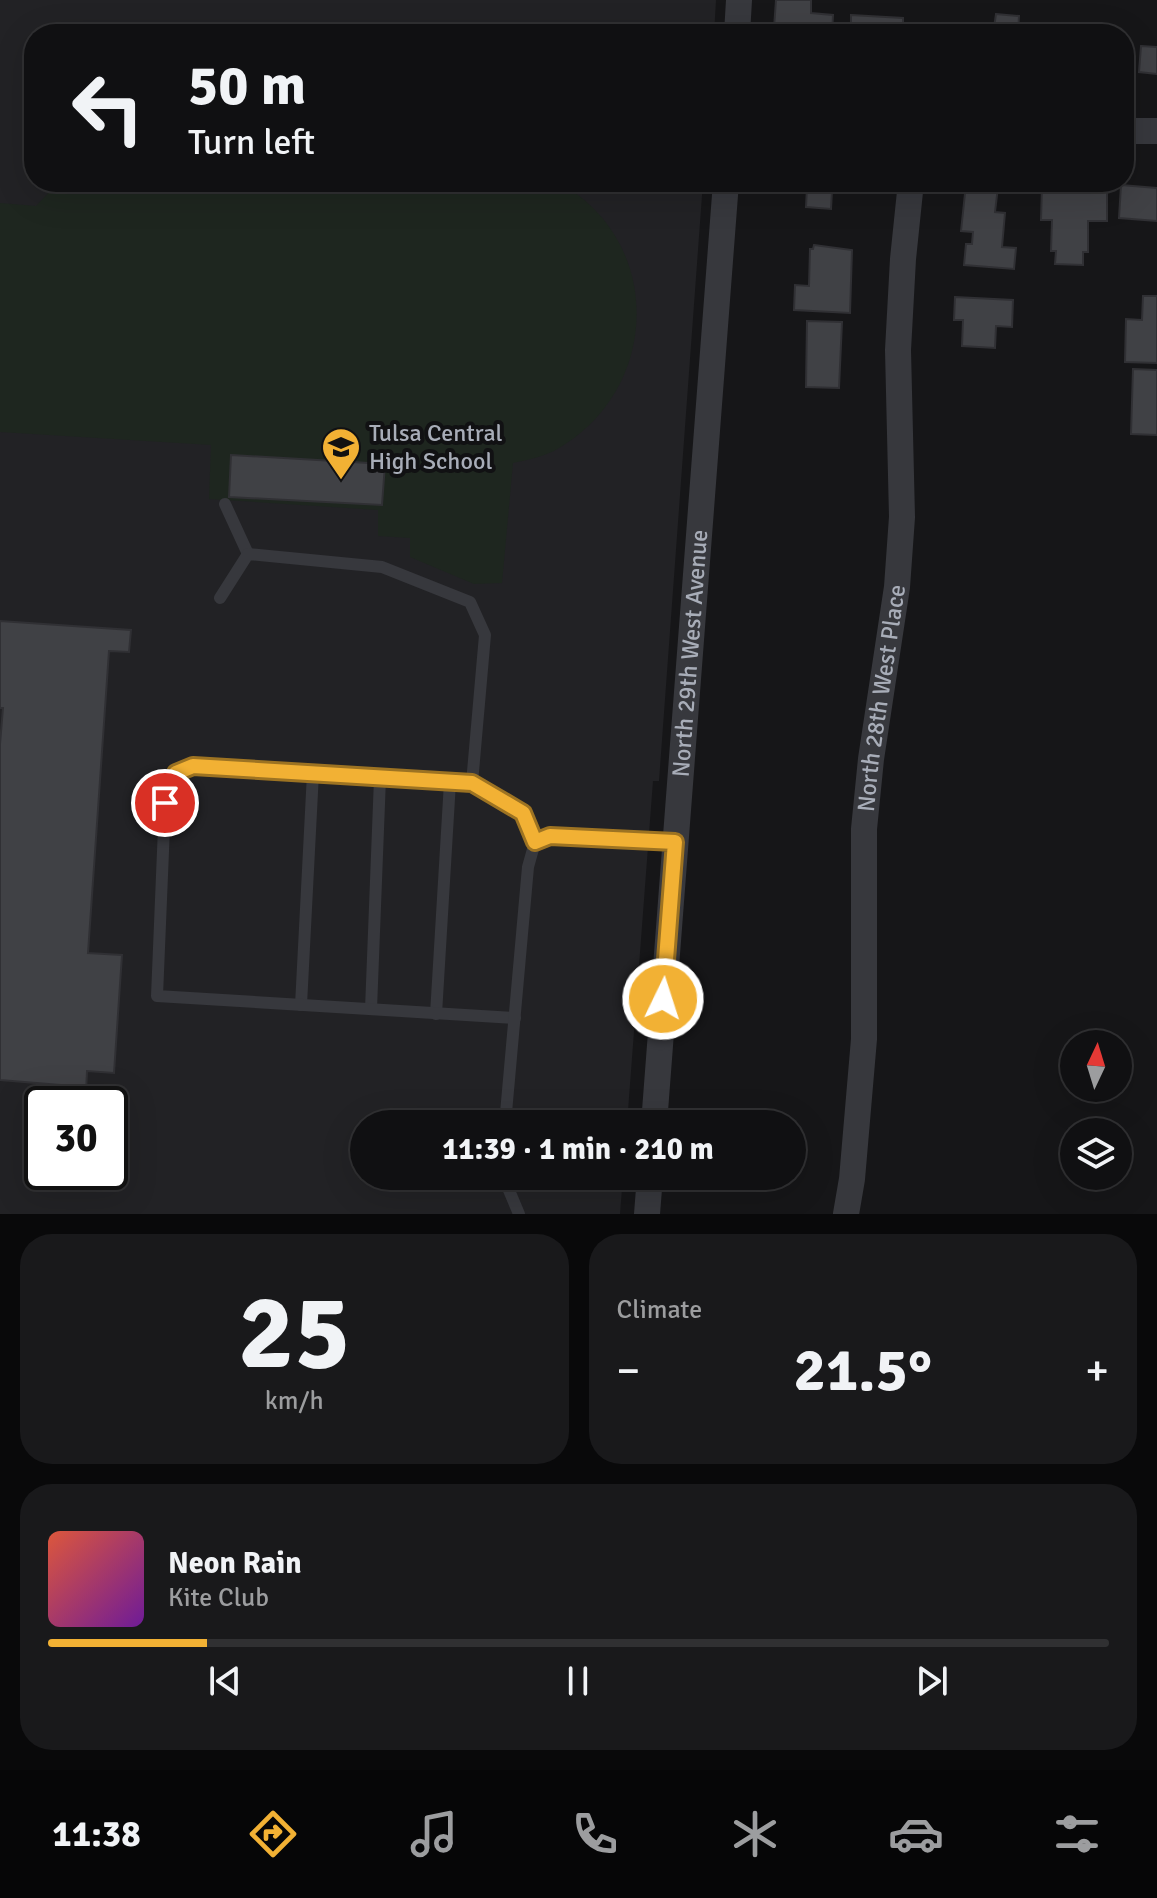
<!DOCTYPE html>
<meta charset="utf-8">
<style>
:root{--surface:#101012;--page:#19191b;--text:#f1f3f6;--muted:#9c9d9f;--line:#303032;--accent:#f2b134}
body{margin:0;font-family:Signika,sans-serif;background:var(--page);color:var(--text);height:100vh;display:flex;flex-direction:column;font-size:30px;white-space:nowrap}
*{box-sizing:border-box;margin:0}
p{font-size:26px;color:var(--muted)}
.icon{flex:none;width:44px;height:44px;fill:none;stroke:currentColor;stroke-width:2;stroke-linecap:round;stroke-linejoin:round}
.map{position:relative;height:1214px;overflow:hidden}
.panel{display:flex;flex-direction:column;gap:20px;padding:20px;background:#09090a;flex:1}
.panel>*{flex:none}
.banner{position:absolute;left:24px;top:24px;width:1110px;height:168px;border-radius:32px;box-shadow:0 8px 32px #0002,0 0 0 2px var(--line);background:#101012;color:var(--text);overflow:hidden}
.needle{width:52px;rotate:4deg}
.fabs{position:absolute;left:1060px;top:1030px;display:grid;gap:16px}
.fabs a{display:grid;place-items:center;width:72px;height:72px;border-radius:50%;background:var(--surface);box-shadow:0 8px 32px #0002,0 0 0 2px var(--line);font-size:40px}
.speed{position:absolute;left:24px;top:1086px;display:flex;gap:16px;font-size:40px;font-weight:700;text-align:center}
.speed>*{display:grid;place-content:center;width:104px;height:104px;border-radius:50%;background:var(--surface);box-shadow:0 8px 32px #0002,0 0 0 2px var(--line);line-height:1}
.speed .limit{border:4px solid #111;border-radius:12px;background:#fff;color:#111}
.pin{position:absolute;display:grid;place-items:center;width:68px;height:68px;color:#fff;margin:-34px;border:4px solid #fff;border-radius:50%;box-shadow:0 2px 8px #0007}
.me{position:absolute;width:88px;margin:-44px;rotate:4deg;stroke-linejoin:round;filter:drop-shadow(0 0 6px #0008)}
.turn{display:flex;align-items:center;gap:28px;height:168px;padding:0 32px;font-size:36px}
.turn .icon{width:104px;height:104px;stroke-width:2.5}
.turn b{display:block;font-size:56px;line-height:68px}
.big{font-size:60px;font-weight:800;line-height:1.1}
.panel .tile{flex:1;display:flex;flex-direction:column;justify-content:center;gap:12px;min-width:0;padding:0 28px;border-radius:32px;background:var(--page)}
.panel .dial{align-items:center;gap:0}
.dial b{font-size:104px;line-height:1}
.song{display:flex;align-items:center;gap:24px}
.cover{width:96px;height:96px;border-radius:12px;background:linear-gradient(135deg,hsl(10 70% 55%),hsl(280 70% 35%))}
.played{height:8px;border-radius:4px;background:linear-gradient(90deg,var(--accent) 15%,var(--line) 15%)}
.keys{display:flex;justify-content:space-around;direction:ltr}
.heat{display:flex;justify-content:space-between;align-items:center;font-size:44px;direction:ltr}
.panel .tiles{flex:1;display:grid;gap:20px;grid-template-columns:1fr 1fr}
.tile:last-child{grid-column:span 2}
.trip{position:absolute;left:350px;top:1110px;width:456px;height:80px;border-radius:40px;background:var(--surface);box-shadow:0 8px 32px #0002,0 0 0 2px var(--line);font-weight:800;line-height:80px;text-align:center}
.tab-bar{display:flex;height:128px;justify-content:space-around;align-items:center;background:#060607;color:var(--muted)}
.tab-bar .icon{width:56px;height:56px}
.tab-bar .active{color:var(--accent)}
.tab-bar b{font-size:36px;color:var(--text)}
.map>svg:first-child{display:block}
.built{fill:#222225;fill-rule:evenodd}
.green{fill:#1e261f}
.building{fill:#404145;stroke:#303034;stroke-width:2}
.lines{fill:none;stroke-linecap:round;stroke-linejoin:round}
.lane{stroke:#37383d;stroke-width:12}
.street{stroke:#37383d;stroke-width:26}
.route-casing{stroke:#9d7322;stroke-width:20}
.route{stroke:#f2b134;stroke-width:14}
.labels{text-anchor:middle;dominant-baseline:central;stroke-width:8;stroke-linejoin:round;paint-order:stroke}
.poi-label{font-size:24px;fill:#a8adb8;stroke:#111113;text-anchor:start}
.street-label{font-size:24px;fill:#a8adb8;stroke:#111113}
</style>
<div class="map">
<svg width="1157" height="1214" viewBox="0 0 1157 1214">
<rect width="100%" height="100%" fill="#161618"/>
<!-- built -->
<path class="built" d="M 0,0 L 716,0 L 714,34 L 34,34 L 34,182 L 703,182 L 659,781 L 653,781 L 627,1124 L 364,1124 L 364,1176 L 623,1176 L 620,1214 L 0,1214 ZM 42,1104 L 110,1104 L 110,1172 L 42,1172 Z"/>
<!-- green -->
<path class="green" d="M 59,182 L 558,182 C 666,241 661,393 554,451 C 541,457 527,460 513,463 L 502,583 L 474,584 L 410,557 L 410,538 L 378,536 L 378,510 L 209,499 L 211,445 L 0,432 L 0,203 L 36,206 Z"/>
<!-- building -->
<g class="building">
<polygon points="776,0 811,0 811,13 833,15 832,34 779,34 779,29 774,28"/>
<polygon points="996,14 1019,16 1018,32 1045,34 993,34"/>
<polygon points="851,15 903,18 903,34 847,34 847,28 851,28"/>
<polygon points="923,28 980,31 980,34 922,34"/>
<polygon points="1141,46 1157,47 1157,74 1139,72"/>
<polygon points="791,182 860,182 859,192 832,191 831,209 806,207 807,187 791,186"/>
<polygon points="966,184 998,187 995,212 1005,213 1002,247 1016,248 1014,269 964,265 966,244 972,244 973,232 961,231"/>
<polygon points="1042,185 1107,186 1107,221 1088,221 1088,252 1083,252 1083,265 1055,264 1056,251 1051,251 1052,220 1041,220"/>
<polygon points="1121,185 1157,188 1157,221 1119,218"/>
<polygon points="814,245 852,250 850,313 794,310 795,285 809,286 810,249 813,249"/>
<polygon points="1143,296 1157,296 1157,363 1125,362 1126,319 1142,320"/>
<polygon points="955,297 1013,300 1012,327 996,326 995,348 962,346 963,320 954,320"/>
<polygon points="807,321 842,322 839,388 806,387"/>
<polygon points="1133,369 1157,370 1157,435 1131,434"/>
<polygon points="231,455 385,464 382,505 229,497"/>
<polygon points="0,621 131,630 129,652 109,651 88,953 122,955 114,1073 87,1071 86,1093 80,1099 68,1099 62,1093 60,1085 0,1080 0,744 3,708 0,708"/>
</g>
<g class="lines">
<!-- lane -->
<g class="lane">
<polyline points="225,504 248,554"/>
<polyline points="220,598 248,554 382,567 470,602 485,635 472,783"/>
<polyline points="301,1005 313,773"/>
<polyline points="371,1009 380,778"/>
<polyline points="436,1014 450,782"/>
<polyline points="515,1018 157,996 165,803 176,773 193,766 472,783 523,813 535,842"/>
<polyline points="505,1124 528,867 535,842 550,836 675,842"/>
<polyline points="503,1176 519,1214"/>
</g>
<!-- street -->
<g class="street">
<polyline points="737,34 739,0"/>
<polyline points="1124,131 1157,131"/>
<path id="s1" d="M 654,1124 L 726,182"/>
<polyline points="647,1214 650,1176"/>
<path id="s2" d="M 846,1214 L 852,1179 L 864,1039 L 864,829 L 871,759 L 897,587 L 902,517 L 898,350 L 903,259 L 911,182"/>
</g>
</g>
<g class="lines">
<defs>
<polyline id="route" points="165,803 176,773 193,766 472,783 523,813 535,842 550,836 675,842 663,999"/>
</defs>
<!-- route casing -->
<use href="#route" class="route-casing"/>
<!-- route -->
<use href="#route" class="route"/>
</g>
<!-- icons -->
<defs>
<symbol id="school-pin" viewBox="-11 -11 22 30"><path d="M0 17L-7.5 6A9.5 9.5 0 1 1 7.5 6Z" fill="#f2b134" stroke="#111113"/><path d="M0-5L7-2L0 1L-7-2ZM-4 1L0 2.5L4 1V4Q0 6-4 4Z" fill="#111"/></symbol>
</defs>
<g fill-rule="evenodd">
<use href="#school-pin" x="319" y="425" width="44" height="60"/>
</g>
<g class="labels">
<!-- poi labels -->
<g class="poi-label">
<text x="369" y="433">Tulsa Central<tspan x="369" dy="28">High School</tspan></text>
</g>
<!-- street labels -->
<g class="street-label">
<text stroke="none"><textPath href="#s1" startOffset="472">North 29th West Avenue</textPath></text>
<text stroke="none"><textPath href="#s2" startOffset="518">North 28th West Place</textPath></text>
</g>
</g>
</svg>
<div class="fabs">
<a><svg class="needle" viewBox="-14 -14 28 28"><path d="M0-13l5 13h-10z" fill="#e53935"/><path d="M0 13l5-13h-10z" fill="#9c9d9f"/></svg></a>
<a><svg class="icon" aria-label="layers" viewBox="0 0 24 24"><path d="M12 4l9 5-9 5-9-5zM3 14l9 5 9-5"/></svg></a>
</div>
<div class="speed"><div class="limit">30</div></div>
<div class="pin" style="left:165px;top:803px;background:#d93025"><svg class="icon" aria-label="arrive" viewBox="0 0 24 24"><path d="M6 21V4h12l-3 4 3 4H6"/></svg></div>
<svg class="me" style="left:663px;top:999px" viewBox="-20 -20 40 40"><circle r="17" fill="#f2b134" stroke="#fff" stroke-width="3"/><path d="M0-11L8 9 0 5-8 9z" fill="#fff"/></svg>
<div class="trip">11:39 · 1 min · 210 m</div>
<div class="banner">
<div class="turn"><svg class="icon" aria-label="left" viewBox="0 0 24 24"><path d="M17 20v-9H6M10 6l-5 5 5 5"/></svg><div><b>50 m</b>Turn left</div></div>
</div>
</div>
<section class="panel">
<div class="tiles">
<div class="tile dial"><b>25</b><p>km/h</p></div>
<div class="tile"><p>Climate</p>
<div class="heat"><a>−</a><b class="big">21.5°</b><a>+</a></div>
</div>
<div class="tile">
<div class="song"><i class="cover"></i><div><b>Neon Rain</b><p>Kite Club</p></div></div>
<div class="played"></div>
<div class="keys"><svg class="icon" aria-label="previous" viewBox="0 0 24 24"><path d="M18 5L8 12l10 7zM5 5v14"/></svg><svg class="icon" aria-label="pause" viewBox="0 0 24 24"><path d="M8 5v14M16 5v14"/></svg><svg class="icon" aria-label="next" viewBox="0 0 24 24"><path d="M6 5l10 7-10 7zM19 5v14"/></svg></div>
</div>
</div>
</section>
<nav class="tab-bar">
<b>11:38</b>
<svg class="icon active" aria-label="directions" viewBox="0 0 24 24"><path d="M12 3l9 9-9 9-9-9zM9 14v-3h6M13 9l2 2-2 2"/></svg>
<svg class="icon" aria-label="music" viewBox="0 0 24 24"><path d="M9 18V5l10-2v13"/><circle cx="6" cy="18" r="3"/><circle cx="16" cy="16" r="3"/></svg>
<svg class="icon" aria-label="phone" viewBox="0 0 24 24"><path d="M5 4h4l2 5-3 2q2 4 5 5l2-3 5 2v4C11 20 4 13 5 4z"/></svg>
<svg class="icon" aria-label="climate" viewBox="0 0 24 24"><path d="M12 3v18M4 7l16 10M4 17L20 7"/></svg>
<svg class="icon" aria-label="car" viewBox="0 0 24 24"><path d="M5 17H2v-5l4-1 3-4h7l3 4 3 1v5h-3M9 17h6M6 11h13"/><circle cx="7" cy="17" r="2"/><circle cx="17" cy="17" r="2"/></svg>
<svg class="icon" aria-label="filters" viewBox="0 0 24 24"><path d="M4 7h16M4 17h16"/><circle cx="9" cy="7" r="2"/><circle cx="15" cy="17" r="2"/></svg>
</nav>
